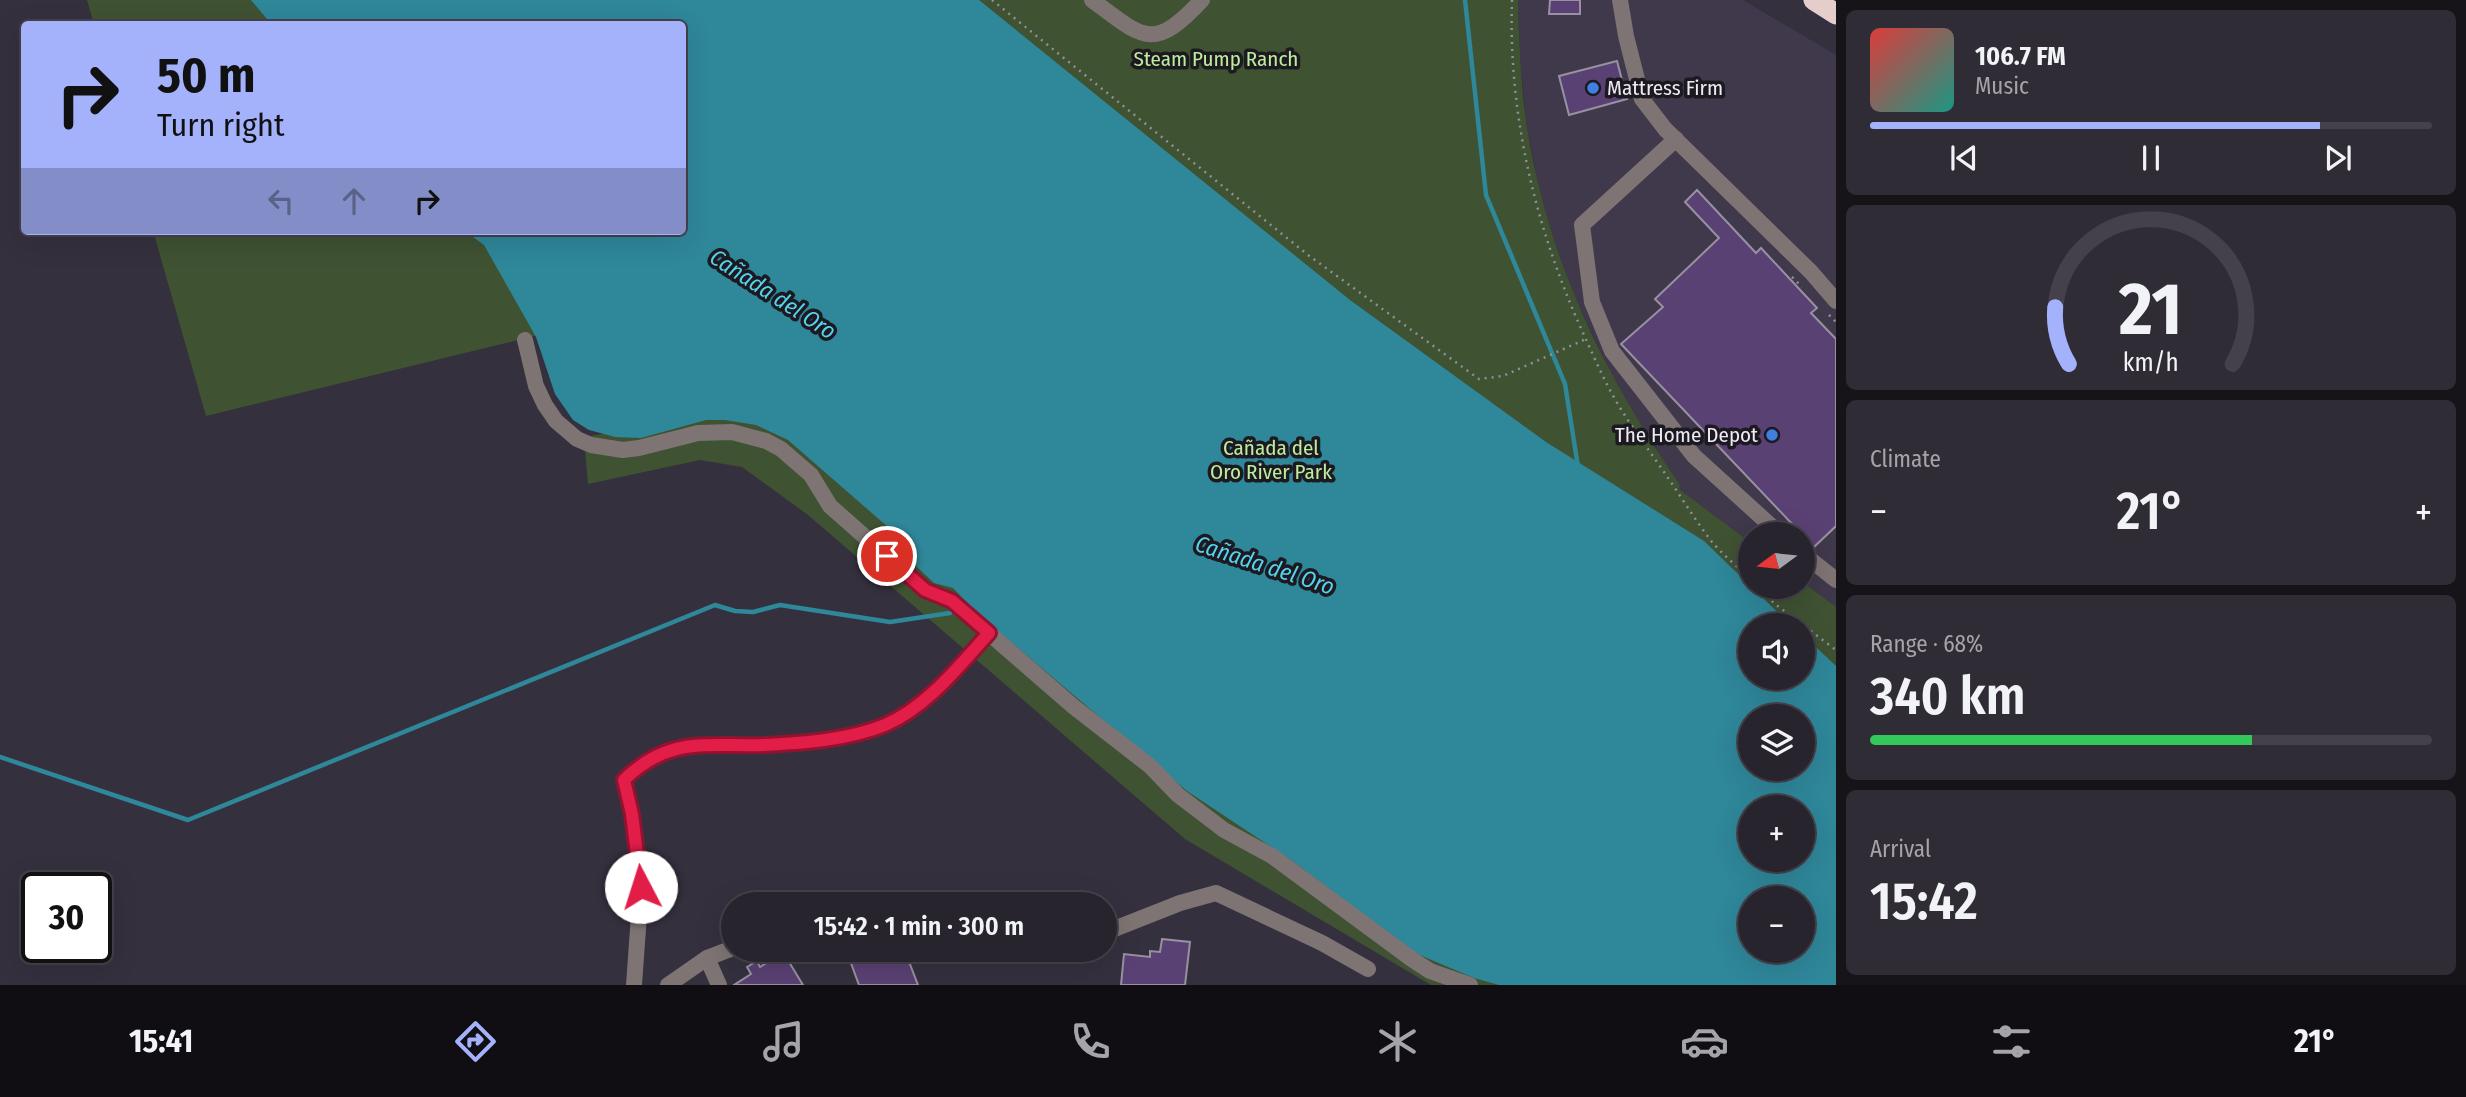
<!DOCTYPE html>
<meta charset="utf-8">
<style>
:root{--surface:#28242e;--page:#302c36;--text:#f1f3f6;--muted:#a5a4aa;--line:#44414a;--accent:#a4b2fc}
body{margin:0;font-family:"Fira Sans Condensed",sans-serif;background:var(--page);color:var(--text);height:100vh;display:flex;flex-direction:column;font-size:26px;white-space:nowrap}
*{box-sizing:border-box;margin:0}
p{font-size:23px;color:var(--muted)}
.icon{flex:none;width:38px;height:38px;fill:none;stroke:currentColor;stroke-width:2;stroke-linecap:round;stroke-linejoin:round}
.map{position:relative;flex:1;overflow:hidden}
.details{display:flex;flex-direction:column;gap:10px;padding:10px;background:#161419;width:630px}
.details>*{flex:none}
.hud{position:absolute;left:21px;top:21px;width:665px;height:214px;border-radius:7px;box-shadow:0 7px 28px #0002,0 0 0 2px var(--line);background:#a4b2fc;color:#111;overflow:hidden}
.needle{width:46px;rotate:255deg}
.buttons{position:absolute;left:1738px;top:522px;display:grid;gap:14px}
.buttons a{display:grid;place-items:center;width:77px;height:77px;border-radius:50%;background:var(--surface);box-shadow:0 7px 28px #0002,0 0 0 2px var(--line);font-size:35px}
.speed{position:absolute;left:21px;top:872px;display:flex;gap:14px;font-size:35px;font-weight:700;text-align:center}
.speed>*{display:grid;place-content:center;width:91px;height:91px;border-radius:50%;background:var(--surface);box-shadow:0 7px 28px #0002,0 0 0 2px var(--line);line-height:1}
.speed .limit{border:4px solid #111;border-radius:10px;background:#fff;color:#111}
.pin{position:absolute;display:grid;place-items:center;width:60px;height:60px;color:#fff;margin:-30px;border:4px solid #fff;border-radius:50%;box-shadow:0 2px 7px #0007}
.me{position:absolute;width:77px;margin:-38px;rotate:355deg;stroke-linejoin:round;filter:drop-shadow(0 0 5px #0008)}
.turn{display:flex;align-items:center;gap:24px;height:147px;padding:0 21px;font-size:32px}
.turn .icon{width:91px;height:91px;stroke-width:2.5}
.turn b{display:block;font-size:49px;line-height:60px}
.lanes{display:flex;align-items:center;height:66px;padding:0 21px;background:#0003;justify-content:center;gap:35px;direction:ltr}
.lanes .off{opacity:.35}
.big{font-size:52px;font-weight:600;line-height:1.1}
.details .tile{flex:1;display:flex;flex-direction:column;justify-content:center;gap:10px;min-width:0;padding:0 24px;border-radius:10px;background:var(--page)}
.details .dial{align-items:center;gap:0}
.dial svg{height:182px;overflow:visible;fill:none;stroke:var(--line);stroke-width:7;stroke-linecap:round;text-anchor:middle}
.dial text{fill:var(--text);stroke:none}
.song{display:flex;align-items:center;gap:21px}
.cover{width:84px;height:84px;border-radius:10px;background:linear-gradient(135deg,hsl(0 70% 55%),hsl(170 70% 35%))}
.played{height:7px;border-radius:4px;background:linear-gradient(90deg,var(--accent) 80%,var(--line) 80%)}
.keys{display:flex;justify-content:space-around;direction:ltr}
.heat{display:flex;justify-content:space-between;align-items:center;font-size:38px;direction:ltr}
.charge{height:10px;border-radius:5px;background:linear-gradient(90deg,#34c759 68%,var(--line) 0)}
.trip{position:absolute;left:721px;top:892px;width:396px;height:70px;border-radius:35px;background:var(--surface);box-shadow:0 7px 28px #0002,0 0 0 2px var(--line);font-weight:600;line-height:70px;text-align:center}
.tabs{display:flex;height:112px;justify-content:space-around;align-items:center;background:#100e12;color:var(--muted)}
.tabs .icon{width:49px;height:49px}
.tabs .active{color:var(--accent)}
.tabs b{font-size:32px;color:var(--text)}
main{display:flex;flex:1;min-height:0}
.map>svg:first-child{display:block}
.built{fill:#40384b}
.green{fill:#3f5232;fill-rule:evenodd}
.water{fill:#2f879a;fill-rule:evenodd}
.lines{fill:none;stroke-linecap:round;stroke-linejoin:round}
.stream{stroke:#2f879a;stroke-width:4.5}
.building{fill:#5a4173;stroke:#9891a2;stroke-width:2}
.path{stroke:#928e9a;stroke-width:2.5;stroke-dasharray:2 5;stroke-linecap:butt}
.minor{stroke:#7d7473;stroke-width:16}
.highway{stroke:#e4cdcb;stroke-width:21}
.route-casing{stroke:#92132f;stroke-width:18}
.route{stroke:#e11d48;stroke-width:12}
.shop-dot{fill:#3f7fe0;stroke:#1c1920;stroke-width:2.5}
.labels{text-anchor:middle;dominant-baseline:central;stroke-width:7;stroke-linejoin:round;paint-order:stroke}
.park-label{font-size:21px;fill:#bdec9c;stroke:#1c1920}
.poi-label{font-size:21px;fill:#edeaf3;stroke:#1c1920;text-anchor:start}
.water-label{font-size:23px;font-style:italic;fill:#55d3ee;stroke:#1c1920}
</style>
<main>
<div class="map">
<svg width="1836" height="985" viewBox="0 0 1836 985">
<rect width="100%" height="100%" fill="#35303e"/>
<!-- built -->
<polygon class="built" points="1518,0 1743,0 1836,55 1836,607 1803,582 1802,534 1750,534 1750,542 1679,489 1619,390 1572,291 1551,231 1538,185 1527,126 1520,57"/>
<!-- green -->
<path class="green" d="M 87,0 L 1518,0 C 1519,42 1521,85 1527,127 C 1548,261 1604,374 1680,485 L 1679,489 L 1750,542 L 1750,586 L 1802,586 L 1803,582 L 1836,607 L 1836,985 L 1431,985 L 1185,839 L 808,515 L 742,467 L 700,460 L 588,484 L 584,437 L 769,406 L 654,307 L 206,416 L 153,231 L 682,231 L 682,24 L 94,24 ZM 1750,625 L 1802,625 L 1802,677 L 1750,677 ZM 1750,716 L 1802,716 L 1802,768 L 1750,768 ZM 1750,807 L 1802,807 L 1802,859 L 1750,859 ZM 1750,898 L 1802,898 L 1802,950 L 1750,950 Z"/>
<!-- water -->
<path class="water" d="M 251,0 L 979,0 L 1350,300 L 1546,442 L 1704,541 L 1791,625 L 1750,625 L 1750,677 L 1802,677 L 1803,635 L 1836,666 L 1836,985 L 1499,985 L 1474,978 L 1415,953 L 1291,860 L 1187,791 L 978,614 L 953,588 L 934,583 L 886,538 L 889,528 L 788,440 L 756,425 L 725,420 L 706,420 L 641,438 L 615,437 L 589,430 L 573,420 L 555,394 L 536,337 L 484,245 L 465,231 L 682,231 L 682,24 L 271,24 ZM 1750,716 L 1802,716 L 1802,768 L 1750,768 ZM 1750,807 L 1802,807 L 1802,859 L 1750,859 ZM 1750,898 L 1802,898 L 1802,950 L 1750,950 Z"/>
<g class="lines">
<!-- stream -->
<g class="stream">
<polyline points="1465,0 1486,195 1565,384 1578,467"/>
<polyline points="0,757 188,820 715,605 735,611 753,612 780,605 890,622 950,613"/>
</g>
</g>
<!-- building -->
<g class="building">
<polygon points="1550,0 1580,0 1580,14 1549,14"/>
<polygon points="1617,61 1627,99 1569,115 1559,76"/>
<polygon points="1697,190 1756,253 1761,248 1817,308 1811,313 1836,339 1836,526 1814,547 1621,344 1663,307 1655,299 1719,238 1685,202"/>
<polygon points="1162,939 1190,942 1185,985 1121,985 1124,954 1150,957 1150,951 1160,952"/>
<polygon points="860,950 871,950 876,961 884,958 885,962 906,954 918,985 859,985 848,955"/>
<polygon points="783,952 803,985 734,985 751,974 747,967 757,961 760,967"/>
</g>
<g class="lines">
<!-- path -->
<g class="path">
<polyline points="992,0 1308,255 1479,379 1503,376 1586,339"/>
<path d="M 1512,0 C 1508,115 1536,230 1584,335 C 1595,359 1605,383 1619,406 C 1633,429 1649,450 1664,472 C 1680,495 1695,520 1712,542 C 1723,555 1738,567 1750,579"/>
<polyline points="1792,277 1802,287"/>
<polyline points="1829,315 1836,322"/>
<polyline points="1757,586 1775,604 1836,650"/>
</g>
<!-- minor -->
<g class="minor">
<path d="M 1092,0 C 1144,39 1153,52 1202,0"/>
<polyline points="1620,0 1626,36 1642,99 1665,129 1811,272 1836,301"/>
<polyline points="1676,139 1582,225 1592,302 1612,351 1694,456 1780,534"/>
<polyline points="525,340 536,386 545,405 556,421 577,439 591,445 623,450 639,448 698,433 732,432 766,441 781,449 811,475 830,506 925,590 952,601 1074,707 1150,766 1178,795 1224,830 1272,856 1413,960 1430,971 1470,985"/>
<polyline points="1802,553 1836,580"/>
<polyline points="1104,933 1180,903 1216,893 1322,943 1368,969"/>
<polyline points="707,958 719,985"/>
<path d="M 634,985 L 641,887 L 632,814 L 624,780 C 670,735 706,747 764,745 C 804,743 848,740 885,725 C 927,707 960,666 989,633"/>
<polyline points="668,985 707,958 733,948"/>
</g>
<!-- highway -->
<polyline class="highway" points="1814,0 1836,14"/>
</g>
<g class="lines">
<defs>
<path id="route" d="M 641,887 L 632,814 L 624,780 C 670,735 706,747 764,745 C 804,743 848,740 885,725 C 927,707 959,666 989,633 L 952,601 L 925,590 L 887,556"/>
</defs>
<!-- route casing -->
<use href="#route" class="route-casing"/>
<!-- route -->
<use href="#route" class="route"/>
</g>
<!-- markers -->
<g class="shop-dot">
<circle cx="1593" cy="88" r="7"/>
<circle cx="1772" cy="435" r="7"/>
</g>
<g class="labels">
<!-- park labels -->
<g class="park-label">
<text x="1216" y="59">Steam Pump Ranch</text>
<text x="1271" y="448">Cañada del<tspan x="1271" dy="24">Oro River Park</tspan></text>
</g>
<!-- poi labels -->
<g class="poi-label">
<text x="1607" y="88">Mattress Firm</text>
<text x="1758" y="435" text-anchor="end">The Home Depot</text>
</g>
<!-- water labels -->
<g class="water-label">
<text transform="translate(773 294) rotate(33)">Cañada del Oro</text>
<text transform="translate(1265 565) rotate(18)">Cañada del Oro</text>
</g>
</g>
</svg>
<div class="buttons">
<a><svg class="needle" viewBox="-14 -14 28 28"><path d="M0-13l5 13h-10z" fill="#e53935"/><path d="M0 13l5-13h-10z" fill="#a5a4aa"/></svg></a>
<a><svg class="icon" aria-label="sound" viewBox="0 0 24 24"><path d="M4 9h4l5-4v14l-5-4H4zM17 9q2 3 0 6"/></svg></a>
<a><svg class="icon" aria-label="layers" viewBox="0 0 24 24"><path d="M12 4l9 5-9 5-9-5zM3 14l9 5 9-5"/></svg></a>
<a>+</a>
<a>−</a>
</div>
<div class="speed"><div class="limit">30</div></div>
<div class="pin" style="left:887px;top:556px;background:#d93025"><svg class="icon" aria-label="arrive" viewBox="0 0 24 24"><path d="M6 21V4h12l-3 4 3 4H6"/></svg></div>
<svg class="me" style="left:641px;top:887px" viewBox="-20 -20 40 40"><circle r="19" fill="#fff"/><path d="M0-13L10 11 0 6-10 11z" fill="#e11d48"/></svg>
<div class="trip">15:42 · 1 min · 300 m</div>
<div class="hud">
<div class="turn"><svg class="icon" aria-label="right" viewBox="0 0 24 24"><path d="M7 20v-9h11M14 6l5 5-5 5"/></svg><div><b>50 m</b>Turn right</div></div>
<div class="lanes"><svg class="icon off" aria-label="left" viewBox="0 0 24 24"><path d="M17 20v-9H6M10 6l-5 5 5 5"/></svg><svg class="icon off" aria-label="ahead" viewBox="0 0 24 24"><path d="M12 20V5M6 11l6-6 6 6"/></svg><svg class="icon" aria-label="right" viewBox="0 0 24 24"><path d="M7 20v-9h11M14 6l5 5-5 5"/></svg></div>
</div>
</div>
<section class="details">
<div class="tile">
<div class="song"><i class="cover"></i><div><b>106.7 FM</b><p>Music</p></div></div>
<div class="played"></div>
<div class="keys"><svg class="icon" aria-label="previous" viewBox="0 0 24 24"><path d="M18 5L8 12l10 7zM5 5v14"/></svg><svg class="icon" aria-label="pause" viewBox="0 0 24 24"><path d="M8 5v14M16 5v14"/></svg><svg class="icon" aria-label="next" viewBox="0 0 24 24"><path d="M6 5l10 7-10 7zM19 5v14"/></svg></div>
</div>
<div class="tile dial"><svg viewBox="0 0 100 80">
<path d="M14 69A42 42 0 1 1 86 69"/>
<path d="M14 69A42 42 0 0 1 8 44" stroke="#a4b2fc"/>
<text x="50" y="56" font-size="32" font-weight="700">21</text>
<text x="50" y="72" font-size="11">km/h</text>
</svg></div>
<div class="tile"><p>Climate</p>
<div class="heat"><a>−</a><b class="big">21°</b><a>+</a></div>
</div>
<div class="tile"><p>Range · 68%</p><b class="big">340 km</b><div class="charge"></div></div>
<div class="tile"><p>Arrival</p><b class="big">15:42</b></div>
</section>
</main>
<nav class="tabs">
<b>15:41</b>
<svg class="icon active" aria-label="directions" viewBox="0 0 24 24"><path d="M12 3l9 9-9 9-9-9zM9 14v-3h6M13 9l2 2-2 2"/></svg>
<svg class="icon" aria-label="music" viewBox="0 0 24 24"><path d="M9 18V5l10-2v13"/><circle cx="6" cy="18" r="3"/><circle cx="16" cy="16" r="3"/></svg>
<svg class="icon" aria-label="phone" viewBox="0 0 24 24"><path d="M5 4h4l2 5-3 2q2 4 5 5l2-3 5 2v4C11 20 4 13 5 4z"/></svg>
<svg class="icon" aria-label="climate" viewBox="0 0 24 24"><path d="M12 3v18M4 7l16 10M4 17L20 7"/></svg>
<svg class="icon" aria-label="car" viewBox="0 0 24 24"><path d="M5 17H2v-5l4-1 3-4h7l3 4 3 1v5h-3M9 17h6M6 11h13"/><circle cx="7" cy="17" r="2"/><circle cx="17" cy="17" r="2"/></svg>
<svg class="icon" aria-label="filters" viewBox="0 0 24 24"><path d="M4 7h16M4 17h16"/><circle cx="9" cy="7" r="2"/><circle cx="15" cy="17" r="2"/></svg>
<b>21°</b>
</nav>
